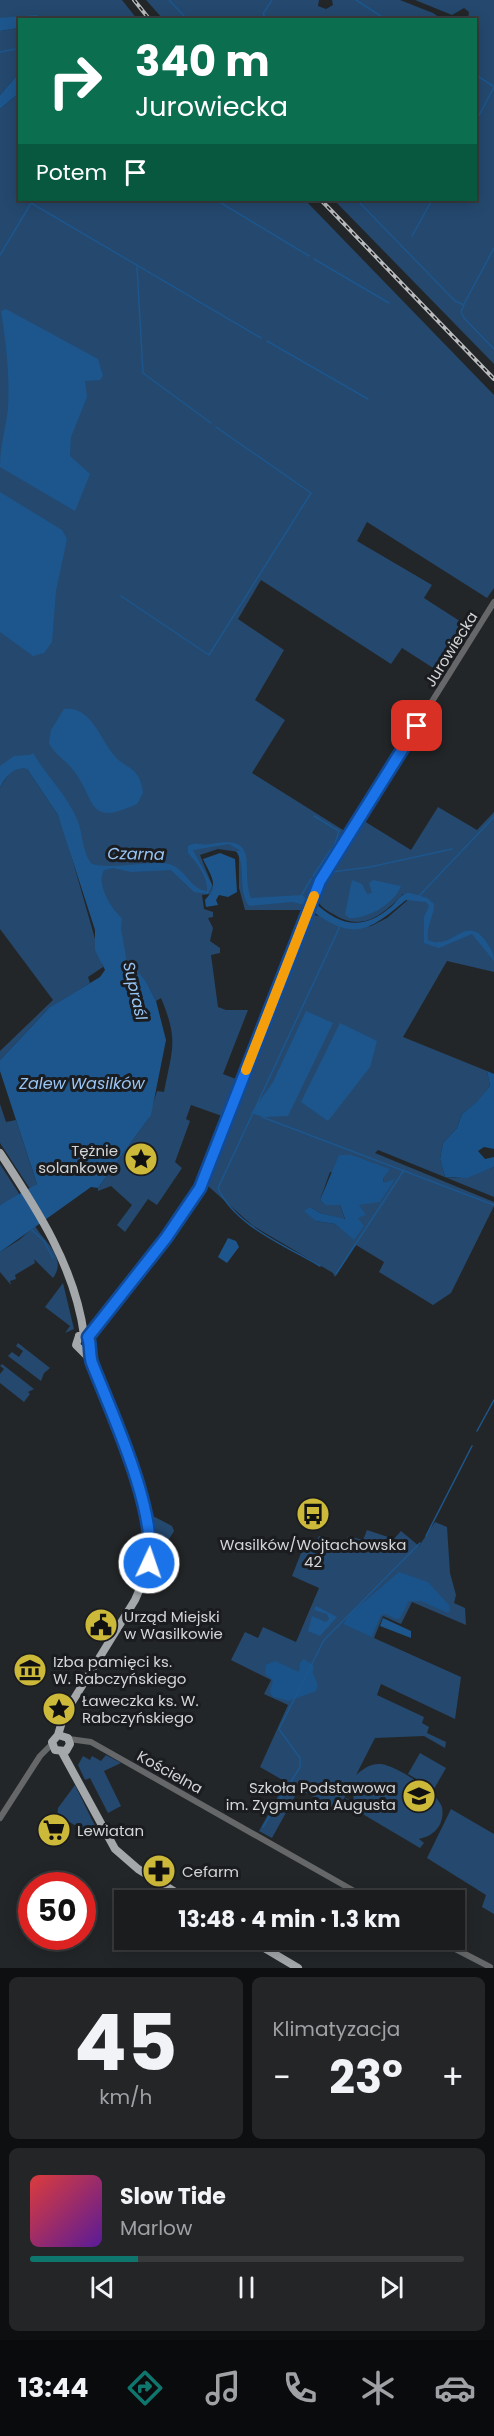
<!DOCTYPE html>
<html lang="pl">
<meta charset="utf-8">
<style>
:root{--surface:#1a1c1e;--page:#232527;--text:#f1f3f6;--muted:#9fa1a4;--line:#383a3c;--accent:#0f766e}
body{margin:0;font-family:Poppins,sans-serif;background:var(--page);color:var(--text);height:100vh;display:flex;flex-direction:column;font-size:22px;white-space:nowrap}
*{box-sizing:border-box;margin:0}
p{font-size:20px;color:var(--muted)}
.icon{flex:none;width:33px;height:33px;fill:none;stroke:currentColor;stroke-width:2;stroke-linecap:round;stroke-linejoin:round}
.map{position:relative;height:1968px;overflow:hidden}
.drawer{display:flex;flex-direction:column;gap:9px;padding:9px;background:#0e0f10;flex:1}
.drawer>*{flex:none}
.hud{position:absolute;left:18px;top:18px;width:459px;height:183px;border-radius:0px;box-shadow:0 3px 15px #0003,0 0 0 2px var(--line);background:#0b6e4f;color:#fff;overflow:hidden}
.speed{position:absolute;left:18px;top:1872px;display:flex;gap:12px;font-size:30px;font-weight:700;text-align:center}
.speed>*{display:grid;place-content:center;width:78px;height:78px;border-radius:50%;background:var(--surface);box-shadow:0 3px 15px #0003,0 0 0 2px var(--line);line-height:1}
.speed .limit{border:9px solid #d22;background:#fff;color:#111}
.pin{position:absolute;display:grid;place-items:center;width:51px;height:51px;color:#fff;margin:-26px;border-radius:12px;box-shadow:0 3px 9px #0006}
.me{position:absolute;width:66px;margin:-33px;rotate:3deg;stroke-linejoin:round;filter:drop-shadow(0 0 4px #0008)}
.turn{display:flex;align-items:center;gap:21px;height:126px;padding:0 18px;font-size:27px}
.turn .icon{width:78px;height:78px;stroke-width:2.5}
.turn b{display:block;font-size:42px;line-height:51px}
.then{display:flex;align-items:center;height:57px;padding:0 18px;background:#0003;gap:12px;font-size:22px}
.big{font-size:45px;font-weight:700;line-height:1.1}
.drawer .card{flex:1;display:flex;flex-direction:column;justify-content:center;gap:9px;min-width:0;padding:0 21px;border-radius:9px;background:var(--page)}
.drawer .dial{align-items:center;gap:0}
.dial b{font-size:78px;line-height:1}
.song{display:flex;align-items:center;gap:18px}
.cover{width:72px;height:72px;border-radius:9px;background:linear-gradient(135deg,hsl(0 70% 55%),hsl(270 70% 35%))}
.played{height:6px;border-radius:3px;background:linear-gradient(90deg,var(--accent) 25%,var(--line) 25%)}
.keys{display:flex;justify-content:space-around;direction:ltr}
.heat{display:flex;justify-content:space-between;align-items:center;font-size:33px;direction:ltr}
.drawer .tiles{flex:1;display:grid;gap:9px;grid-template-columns:1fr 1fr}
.card:last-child{grid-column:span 2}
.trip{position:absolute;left:114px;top:1890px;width:351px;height:60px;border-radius:0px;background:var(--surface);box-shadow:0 3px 15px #0003,0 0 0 2px var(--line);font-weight:700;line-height:60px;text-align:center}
.dock{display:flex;height:96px;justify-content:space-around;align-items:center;background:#0a0b0c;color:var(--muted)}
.dock .icon{width:42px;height:42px}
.dock .active{color:var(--accent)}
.dock b{font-size:27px;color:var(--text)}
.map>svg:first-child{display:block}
.green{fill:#24486e;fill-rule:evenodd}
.forest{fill:#1a5389}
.water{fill:#1d568d}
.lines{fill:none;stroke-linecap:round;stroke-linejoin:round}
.stream{stroke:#1d568d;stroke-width:1.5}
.minor{stroke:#656768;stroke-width:6}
.major{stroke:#a5a8ab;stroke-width:8}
.rail-casing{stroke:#b9bbbc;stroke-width:4}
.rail{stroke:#1a1c1f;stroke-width:1.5;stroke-dasharray:4.5;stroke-linecap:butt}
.route-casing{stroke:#114b97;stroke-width:15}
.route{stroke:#1a73e8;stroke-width:10}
.slow{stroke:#f59e0b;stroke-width:10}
.labels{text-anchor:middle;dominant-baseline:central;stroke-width:6;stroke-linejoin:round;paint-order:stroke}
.street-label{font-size:15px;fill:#d3d5d6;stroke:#1a1c1f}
.poi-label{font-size:15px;fill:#d3d5d6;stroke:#1a1c1f;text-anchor:start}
.water-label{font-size:16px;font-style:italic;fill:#99c5f4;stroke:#1a1c1f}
</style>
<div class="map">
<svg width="494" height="1968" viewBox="0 0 494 1968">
<rect width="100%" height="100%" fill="#232628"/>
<!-- green -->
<g class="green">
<path d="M 0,0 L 122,0 L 137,19 L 47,20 C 33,11 15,20 0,18 Z"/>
<polygon points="146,0 319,0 318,6 326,9 333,5 332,0 400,0 433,13 442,19 163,19"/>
<polygon points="415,0 494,0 494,364 334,200 476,200 476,20 468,19 469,12 464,8 452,15"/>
<polygon points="19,28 19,73 0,95 0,31"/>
<path d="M 19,93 L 20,200 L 305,200 L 494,395 L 494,588 L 487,598 L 367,522 L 357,541 L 432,585 L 424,598 L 469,627 L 441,673 L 402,648 L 391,664 L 261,580 L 238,619 L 284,650 L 255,700 L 285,720 L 252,773 L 343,830 L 301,910 L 245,910 L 239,888 L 239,852 L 218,849 L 200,855 L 213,887 L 210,894 L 202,895 L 204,909 L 213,912 L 213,917 L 208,918 L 213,928 L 210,941 L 220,948 L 220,953 L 211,955 L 218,1007 L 226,1010 L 248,1010 L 223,1074 L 236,1079 L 222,1116 L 191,1105 L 186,1119 L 190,1121 L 175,1162 L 182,1168 L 157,1205 L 148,1199 L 125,1232 L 117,1225 L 132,1205 L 111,1186 L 98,1191 L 98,1188 L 148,1119 L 157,1091 L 164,1092 C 172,1049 179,1041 161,998 L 156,1001 L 147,983 L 127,964 L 35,758 L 0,768 L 0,109 Z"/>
<polygon points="20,768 27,769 58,815 64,830 103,967 88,977 90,983 47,1010 0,1060 0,1051 53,1000 0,929 0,787 11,771"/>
<path d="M 438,807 L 477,830 L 494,812 L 494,972 L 447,961 L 403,1037 L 487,1071 L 490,1086 L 478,1102 L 462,1114 L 457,1128 L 443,1143 L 440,1159 L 445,1177 C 464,1180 477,1173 494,1167 L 494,1197 L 378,1150 L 375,1153 L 494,1202 L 494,1206 L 451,1293 L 433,1305 L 379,1272 L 384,1262 L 356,1245 L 335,1277 L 333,1273 L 253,1226 L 208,1186 L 312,915 L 330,917 L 344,928 L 371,926 L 387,918 L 409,899 L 403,894 C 383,915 362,932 335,915 C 327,911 322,908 317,900 L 331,872 L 364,821 L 411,850 ZM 330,1172 L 383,1178 L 384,1183 L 359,1205 L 354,1239 L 335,1224 L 316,1221 L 310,1207 L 320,1213 L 345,1220 L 340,1205 L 325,1205 L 320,1200 Z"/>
<polygon points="0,1104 6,1122 16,1120 37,1184 30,1189 0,1143"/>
<polygon points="0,1164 20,1195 0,1205"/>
<path d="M 35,1226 C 44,1242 68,1257 53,1278 L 34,1259 L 35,1263 L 15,1275 L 16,1279 L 10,1281 L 11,1285 L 0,1272 L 0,1252 L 19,1240 Z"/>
<polygon points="63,1283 74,1329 65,1333 70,1326 45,1307"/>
<polygon points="18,1343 50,1368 44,1373 41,1381 8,1356 12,1352 19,1357 23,1351 16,1346"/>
<polygon points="2,1364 34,1389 28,1392 30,1394 24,1402 0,1383 0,1374 4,1369 0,1366"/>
<polygon points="153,1516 172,1526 174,1531 155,1562"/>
<path d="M 435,1522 L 447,1527 L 450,1573 L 456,1595 L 454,1603 L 465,1608 L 466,1625 L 412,1602 L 401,1624 L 383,1616 L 374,1638 L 461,1677 L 455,1719 L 381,1684 L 377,1695 L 424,1717 L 422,1723 L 429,1727 L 427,1733 L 446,1742 L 445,1748 L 424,1736 L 375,1738 L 356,1775 C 363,1769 370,1763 381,1764 C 397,1766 437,1792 442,1807 C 445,1824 435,1836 419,1839 L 424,1843 L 420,1848 L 344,1803 L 346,1798 L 354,1802 L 352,1783 L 338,1810 L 299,1789 L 272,1838 L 259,1831 L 286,1782 L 260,1767 L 288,1705 L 264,1694 L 271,1680 L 231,1660 L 245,1632 L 258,1638 L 263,1627 L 296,1642 L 319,1588 L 292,1576 L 303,1548 L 313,1551 L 319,1536 L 345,1545 L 348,1536 L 363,1540 L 367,1530 L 394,1539 L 401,1531 L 419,1546 Z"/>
<polygon points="420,1753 446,1768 434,1789 408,1774"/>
<polygon points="106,1755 121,1763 104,1771 121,1806 108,1813 90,1778 85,1780 78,1765 83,1756 90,1760 92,1756 101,1761"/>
<polygon points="75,1785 97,1830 94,1836 57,1815 58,1808"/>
<polygon points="451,1809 494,1834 494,1914 482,1907 486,1895 427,1858"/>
</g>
<!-- forest -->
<g class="forest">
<polygon points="487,1071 494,1074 494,1149 484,1147 478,1151 485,1159 494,1157 494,1167 467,1178 445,1177 440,1159 443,1143 457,1128 462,1114 477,1102 490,1086"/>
<polygon points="339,1155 351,1155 390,1169 383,1178 384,1183 395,1179 380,1202 359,1205 366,1215 358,1218 364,1226 354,1240 335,1224 316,1221 304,1211 310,1207 320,1213 345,1219 340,1205 325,1205 320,1200"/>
<polygon points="399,1572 428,1582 449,1605 450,1611 448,1613 421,1601 409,1601 400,1618 396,1619 385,1614 381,1615 372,1636 374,1638 343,1624 352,1612"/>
<polygon points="304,1659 314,1666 313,1673 318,1685 316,1691 289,1701 273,1697 270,1692 273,1680 265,1674 266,1665 275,1661 299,1672 300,1663"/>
</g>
<!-- water -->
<g class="water">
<polygon points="36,15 47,19 20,20 19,28 0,31 0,18"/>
<polygon points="19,73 19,93 0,109 0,95"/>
<path d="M 6,309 L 98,359 L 103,376 L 100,380 L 85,381 L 87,397 L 71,437 L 70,456 L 90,474 L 75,511 L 0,467 C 0,445 6,429 8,408 C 10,376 6,342 1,311 Z"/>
<polygon points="0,492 62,530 67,539 56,591 52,642 44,653 33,656 0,632"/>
<path d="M 64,709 C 90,705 100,738 113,754 C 125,770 140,765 143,793 L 137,804 C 87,827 97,802 74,771 C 66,760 55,755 49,743 L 51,730 Z"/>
<path d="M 33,753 C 46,775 66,794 77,819 C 83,833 82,852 92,864 C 113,870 150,860 169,864 C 186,868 189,889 207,891 C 208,877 197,863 188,853 L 188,846 C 196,841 202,846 211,844 C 262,834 240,868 251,898 L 302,895 L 308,900 L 305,905 L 292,902 L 249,906 C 237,889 247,867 236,851 L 241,851 L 229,844 L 193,850 L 212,885 L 208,894 L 194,892 L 171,870 L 131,872 L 113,868 L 104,870 C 96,884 111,909 122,918 L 121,928 L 127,963 L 131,963 L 147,983 L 156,1001 L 166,1040 L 151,1115 L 98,1188 L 91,1187 L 0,1252 L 0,1205 L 37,1184 L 0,1071 L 0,1060 L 49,1008 L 100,977 L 105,970 L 95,950 L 95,930 L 58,815 L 27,769 C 13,766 7,776 0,787 L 0,766 L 14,756 L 30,755 Z"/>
<path d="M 220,853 L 235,859 L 237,892 L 228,897 L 219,895 L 216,900 L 218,905 L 206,907 L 205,900 C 220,884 211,877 203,859 Z"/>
<path d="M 352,880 L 362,884 L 367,894 L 372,893 L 369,883 L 373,880 L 401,886 C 394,904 368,919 349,918 L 345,914 Z"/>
<path d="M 410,893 L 427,898 L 434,904 C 435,913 426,926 428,940 C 453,952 466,911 487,943 C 491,949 494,953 494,961 L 472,934 L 439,948 L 424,943 L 424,917 L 429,906 L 426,902 L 406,900 C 370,930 354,943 311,910 L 314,902 C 341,927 363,931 392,906 C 398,900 401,893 410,893 Z"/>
<polygon points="306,1011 333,1023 288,1116 263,1117 251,1113 273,1082"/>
<polygon points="340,1023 377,1041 370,1067 328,1121 301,1102"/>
<polygon points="228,1238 236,1241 239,1247 227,1263 218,1257"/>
<polygon points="316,1606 337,1617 320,1636 308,1631 312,1616 326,1622 329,1619 327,1614 314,1610"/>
<polygon points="383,1618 411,1631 411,1638 380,1626"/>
</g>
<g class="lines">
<!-- stream -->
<g class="stream">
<polyline points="169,0 188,20"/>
<polyline points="356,0 387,20"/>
<polyline points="267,20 263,14 272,0"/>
<polyline points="0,52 15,49"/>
<polyline points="476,75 493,86"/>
<polyline points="476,121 494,87"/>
<polyline points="216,200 309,256"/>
<polyline points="357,200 455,301 464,305 461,312 464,318 494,349"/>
<polyline points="31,203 261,338"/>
<polyline points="412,236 432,200"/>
<polyline points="0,255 33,200"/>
<polyline points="314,259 389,303"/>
<polyline points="137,267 143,373 211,423"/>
<polyline points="464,304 494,248"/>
<polyline points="267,341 368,399"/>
<polyline points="121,596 209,655 311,493 216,427"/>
<polyline points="314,816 339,831 334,846"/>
<polyline points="313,876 331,849"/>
<polyline points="301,896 311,879"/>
<polyline points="418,897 494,817"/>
<polyline points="316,903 331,872 370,867 452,849"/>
<polyline points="262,1117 494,1205"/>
<polyline points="32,1230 44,1241 53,1258"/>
<path d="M 320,1266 C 286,1246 234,1225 218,1188 L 341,924"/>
<polyline points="336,1274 404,1170"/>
<polyline points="477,1431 494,1400"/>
<polyline points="426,1536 472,1446"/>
<polyline points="263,1827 300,1767 300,1758 279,1729 324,1640 420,1543"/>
</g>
<!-- minor -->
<g class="minor">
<polyline points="88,1337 166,1238 196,1194 320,881 494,602"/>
<polyline points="69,1739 91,1742 370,1900"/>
<polyline points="0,1818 40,1756 52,1744"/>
<polyline points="438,1940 490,1967"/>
</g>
<!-- major -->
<g class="major">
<path d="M 0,1153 C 37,1209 75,1267 84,1335"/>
<polyline points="79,1336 76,1345 90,1359"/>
<polyline points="58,1735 68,1738 70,1744 66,1751 55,1750 52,1742 58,1735 64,1715 135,1600 144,1579 151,1552 150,1529 144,1507 107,1395 91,1360 88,1347 90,1342 86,1335 79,1336"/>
<polyline points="62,1752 115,1849 138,1869 188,1900"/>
<polyline points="251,1940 298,1968"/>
</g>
<defs>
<g id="rail">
<polyline points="134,0 150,20"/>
<polyline points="321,200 494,379"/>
</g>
</defs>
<!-- rail casing -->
<use href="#rail" class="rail-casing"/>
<!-- rail -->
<use href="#rail" class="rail"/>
</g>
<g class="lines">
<defs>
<path id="route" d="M 149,1563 C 157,1510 112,1414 92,1363 C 89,1354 91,1345 88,1337 L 166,1238 L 200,1188 L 320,881 L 417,726"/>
</defs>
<!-- route casing -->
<use href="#route" class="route-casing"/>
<!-- route -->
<use href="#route" class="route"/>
<!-- slow -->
<polyline class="slow" points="246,1070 314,896"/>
</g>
<!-- icons -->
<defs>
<symbol id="sight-disc" viewBox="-11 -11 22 22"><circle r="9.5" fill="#ccb939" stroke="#1a1c1f"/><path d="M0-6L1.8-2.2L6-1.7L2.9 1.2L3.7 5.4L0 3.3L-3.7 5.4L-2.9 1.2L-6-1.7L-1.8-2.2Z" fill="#111"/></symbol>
<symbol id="bus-disc" viewBox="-11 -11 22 22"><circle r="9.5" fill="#ccb939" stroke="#1a1c1f"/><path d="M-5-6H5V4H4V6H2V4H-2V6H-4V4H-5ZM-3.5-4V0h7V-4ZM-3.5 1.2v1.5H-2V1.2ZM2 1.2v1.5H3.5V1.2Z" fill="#111"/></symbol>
<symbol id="civic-disc" viewBox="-11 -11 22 22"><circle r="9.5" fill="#ccb939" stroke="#1a1c1f"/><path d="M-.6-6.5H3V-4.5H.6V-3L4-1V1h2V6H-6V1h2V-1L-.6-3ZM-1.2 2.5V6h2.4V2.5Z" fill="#111"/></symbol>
<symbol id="museum-disc" viewBox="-11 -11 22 22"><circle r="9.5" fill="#ccb939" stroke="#1a1c1f"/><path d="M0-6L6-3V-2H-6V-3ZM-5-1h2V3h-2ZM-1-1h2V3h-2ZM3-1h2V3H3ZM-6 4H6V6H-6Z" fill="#111"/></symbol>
<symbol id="school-disc" viewBox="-11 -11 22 22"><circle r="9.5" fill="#ccb939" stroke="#1a1c1f"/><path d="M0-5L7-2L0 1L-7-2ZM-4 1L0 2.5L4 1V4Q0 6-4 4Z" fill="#111"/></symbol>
<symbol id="supermarket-disc" viewBox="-11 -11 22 22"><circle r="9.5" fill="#ccb939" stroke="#1a1c1f"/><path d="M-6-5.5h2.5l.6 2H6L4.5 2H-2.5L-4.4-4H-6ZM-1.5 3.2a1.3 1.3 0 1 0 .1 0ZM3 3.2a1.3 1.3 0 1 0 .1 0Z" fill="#111"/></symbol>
<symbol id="pharmacy-disc" viewBox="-11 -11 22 22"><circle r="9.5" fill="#ccb939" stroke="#1a1c1f"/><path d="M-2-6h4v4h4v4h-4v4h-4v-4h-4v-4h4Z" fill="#111"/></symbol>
</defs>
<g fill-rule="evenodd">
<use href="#sight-disc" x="122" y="1140" width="38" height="38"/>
<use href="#bus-disc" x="294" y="1495" width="38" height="38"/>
<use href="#civic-disc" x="82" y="1606" width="38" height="38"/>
<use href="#museum-disc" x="11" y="1651" width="38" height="38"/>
<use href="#sight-disc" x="40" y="1690" width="38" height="38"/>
<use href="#school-disc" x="400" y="1777" width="38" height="38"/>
<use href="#supermarket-disc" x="35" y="1811" width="38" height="38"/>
<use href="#pharmacy-disc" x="140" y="1852" width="38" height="38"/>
</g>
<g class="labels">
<!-- street labels -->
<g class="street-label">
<text transform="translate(451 649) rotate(-58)">Jurowiecka</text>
<text transform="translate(170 1772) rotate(29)">Kościelna</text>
</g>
<!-- poi labels -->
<g class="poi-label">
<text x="118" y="1150" text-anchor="end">Tężnie<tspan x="118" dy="17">solankowe</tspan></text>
<text x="313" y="1544" text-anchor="middle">Wasilków/Wojtachowska<tspan x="313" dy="17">42</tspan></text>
<text x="124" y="1616">Urząd Miejski<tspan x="124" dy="17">w Wasilkowie</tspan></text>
<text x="53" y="1661">Izba pamięci ks.<tspan x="53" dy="17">W. Rabczyńskiego</tspan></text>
<text x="82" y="1700">Ławeczka ks. W.<tspan x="82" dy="17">Rabczyńskiego</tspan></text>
<text x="396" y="1787" text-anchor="end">Szkoła Podstawowa<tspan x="396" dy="17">im. Zygmunta Augusta</tspan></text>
<text x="77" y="1830">Lewiatan</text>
<text x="182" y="1871">Cefarm</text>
</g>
<!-- water labels -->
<g class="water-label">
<text transform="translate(136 854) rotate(1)">Czarna</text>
<text transform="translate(135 991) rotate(77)">Supraśl</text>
<text x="82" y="1083">Zalew Wasilków</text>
</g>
</g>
</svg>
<div class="speed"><div class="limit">50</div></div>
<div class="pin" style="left:417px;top:726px;background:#d93025"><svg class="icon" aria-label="arrive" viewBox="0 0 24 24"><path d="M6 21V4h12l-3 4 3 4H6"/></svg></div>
<svg class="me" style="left:149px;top:1563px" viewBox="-20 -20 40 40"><circle r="17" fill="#1a73e8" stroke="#fff" stroke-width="3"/><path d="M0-11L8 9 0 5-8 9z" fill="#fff"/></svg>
<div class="trip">13:48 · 4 min · 1.3 km</div>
<div class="hud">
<div class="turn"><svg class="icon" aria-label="right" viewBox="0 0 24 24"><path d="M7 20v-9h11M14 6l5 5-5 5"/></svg><div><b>340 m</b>Jurowiecka</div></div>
<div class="then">Potem<svg class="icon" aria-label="arrive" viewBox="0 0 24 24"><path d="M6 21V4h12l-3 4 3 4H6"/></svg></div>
</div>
</div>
<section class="drawer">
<div class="tiles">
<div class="card dial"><b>45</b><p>km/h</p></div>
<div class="card"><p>Klimatyzacja</p>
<div class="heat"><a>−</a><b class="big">23°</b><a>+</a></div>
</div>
<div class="card">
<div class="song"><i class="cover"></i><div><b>Slow Tide</b><p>Marlow</p></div></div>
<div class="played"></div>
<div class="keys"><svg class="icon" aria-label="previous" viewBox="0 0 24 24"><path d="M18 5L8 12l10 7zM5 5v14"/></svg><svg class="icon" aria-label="pause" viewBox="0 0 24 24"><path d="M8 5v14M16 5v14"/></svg><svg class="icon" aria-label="next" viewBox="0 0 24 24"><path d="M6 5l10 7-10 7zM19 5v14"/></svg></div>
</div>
</div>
</section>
<nav class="dock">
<b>13:44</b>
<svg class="icon active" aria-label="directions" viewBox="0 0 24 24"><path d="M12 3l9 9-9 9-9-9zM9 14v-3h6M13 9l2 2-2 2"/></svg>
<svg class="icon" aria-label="music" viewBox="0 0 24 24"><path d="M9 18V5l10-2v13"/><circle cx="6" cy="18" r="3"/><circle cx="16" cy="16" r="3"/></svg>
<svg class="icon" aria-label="phone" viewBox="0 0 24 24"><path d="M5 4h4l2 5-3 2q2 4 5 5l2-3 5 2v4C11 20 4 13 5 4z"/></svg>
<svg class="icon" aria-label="climate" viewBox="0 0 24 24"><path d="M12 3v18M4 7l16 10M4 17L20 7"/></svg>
<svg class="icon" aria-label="car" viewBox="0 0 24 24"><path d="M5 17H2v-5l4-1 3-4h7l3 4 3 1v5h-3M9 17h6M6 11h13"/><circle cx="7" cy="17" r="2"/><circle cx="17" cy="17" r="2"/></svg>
</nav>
